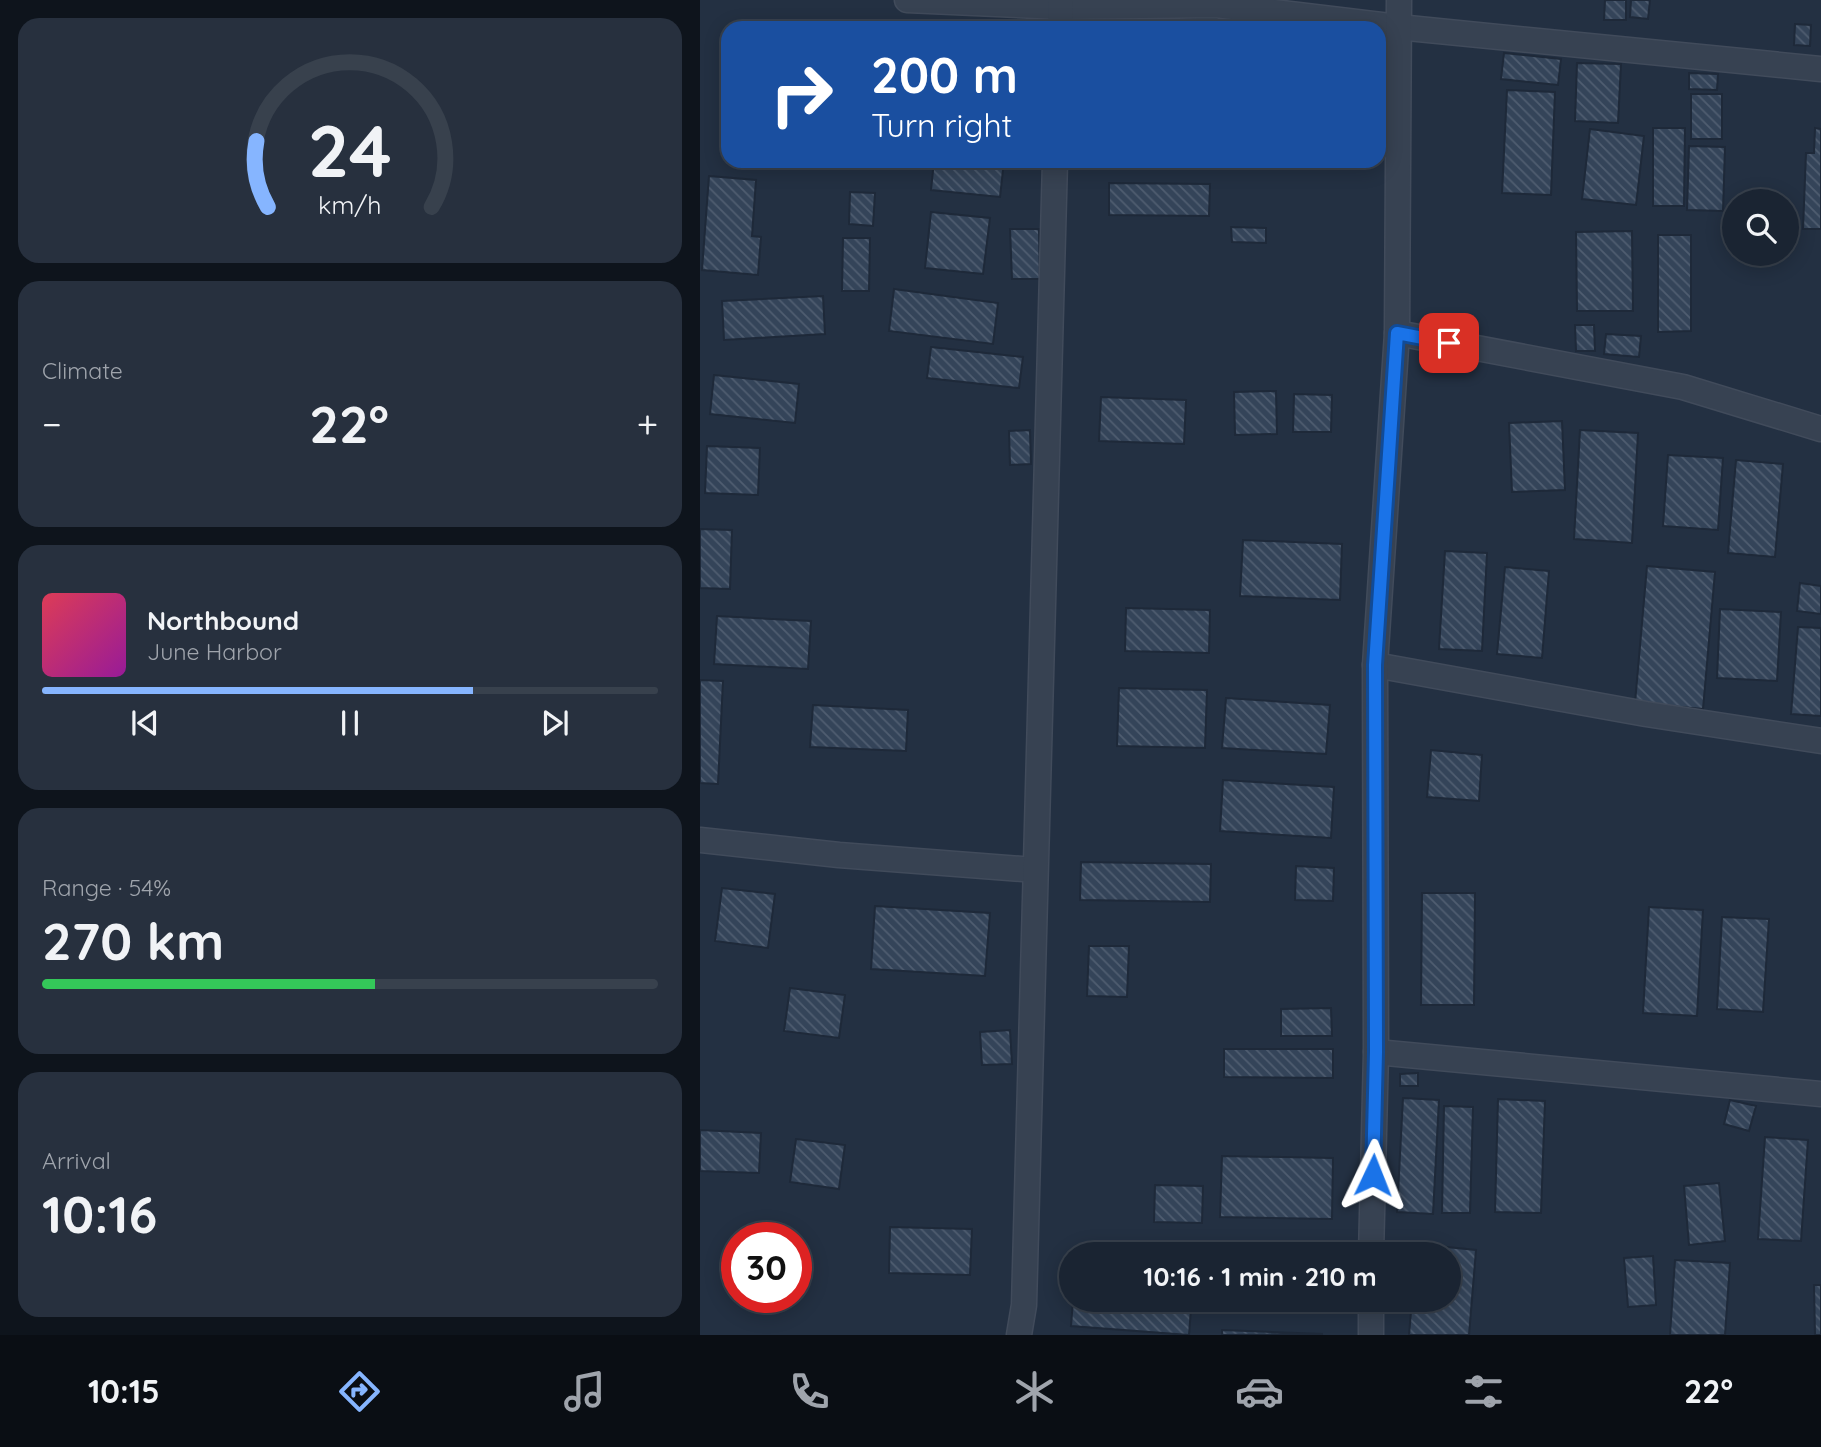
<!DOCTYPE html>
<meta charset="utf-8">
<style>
:root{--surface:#1a2432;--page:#27303e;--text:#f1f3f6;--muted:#9fa4ac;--line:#38414d;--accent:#86b5ff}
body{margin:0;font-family:Quicksand,sans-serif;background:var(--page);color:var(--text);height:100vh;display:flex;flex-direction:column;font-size:26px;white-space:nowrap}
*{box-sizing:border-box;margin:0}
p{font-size:23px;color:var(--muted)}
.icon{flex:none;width:38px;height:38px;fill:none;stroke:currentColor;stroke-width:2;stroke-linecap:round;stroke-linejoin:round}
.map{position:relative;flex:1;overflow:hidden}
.panel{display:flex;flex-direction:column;gap:18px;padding:18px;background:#0e141c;width:700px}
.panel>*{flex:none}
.top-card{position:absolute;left:21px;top:21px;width:665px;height:147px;border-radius:21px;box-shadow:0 4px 18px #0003,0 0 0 2px var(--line);background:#1a4fa0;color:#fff;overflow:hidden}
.buttons{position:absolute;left:1022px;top:189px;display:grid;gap:14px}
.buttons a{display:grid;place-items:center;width:77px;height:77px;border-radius:50%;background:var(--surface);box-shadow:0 4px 18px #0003,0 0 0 2px var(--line);font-size:35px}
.speed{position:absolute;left:21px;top:1222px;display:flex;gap:14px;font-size:35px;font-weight:700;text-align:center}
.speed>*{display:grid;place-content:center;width:91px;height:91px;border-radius:50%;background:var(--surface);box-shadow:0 4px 18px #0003,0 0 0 2px var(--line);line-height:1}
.speed .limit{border:10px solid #d22;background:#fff;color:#111}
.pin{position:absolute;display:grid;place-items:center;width:60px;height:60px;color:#fff;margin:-30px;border-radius:14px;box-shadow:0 4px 10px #0006}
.me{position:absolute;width:77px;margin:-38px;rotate:2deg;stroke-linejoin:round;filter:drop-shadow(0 0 5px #0008)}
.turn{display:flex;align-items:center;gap:24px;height:147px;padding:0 35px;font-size:32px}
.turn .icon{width:91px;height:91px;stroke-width:2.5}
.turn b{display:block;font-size:49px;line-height:60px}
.big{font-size:52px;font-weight:700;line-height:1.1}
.panel .card{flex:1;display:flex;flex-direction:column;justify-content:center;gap:10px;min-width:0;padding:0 24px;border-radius:21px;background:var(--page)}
.panel .dial{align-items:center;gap:0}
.dial svg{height:182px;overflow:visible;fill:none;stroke:var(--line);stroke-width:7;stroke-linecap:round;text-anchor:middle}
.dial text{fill:var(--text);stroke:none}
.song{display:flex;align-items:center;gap:21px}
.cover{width:84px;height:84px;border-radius:10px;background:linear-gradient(135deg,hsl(350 70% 55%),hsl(300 70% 35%))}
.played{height:7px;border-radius:4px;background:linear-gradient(90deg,var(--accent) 70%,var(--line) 70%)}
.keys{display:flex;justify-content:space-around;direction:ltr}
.heat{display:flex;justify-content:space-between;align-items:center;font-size:38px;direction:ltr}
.charge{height:10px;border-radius:5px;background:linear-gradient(90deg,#34c759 54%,var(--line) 0)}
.trip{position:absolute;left:359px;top:1242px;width:402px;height:70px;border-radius:35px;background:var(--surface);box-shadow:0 4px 18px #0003,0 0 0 2px var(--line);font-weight:700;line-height:70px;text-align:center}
.tab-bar{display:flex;height:112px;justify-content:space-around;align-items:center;background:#0a0e14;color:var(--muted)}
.tab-bar .icon{width:49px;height:49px}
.tab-bar .active{color:var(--accent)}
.tab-bar b{font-size:32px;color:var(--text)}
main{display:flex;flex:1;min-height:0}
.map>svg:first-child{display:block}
.building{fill:url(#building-back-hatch);stroke:#1e2939;stroke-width:2}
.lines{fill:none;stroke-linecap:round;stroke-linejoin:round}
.street-casing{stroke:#414b5b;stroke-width:27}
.street{stroke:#374252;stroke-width:24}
.route-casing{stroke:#114b97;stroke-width:18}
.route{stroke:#1a73e8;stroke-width:12}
</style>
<main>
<section class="panel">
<div class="card dial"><svg viewBox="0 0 100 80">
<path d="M14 69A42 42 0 1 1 86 69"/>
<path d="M14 69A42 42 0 0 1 9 40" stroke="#86b5ff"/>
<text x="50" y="56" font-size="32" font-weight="700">24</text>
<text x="50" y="72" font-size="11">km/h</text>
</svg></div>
<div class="card"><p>Climate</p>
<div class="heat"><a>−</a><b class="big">22°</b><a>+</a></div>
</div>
<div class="card">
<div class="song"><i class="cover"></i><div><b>Northbound</b><p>June Harbor</p></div></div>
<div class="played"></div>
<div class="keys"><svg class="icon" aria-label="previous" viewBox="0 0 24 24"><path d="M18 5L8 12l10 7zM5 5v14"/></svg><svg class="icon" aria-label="pause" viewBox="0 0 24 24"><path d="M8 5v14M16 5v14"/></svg><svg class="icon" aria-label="next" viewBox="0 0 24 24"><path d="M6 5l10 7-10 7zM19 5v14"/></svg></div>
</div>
<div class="card"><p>Range · 54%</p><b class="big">270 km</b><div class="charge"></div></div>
<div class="card"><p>Arrival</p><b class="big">10:16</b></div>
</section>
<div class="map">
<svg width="1121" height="1335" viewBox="0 0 1121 1335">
<defs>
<pattern id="building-back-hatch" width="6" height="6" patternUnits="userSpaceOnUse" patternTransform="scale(1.75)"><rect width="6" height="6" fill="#344459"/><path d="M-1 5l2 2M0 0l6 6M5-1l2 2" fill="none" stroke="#4f5d70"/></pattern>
</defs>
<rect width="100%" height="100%" fill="#233042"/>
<!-- building -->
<g class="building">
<polygon points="905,0 926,0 926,20 904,20"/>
<polygon points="931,0 950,0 948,19 930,17"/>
<polygon points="1095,24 1111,25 1110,46 1094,45"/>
<polygon points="804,53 861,59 858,85 801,79"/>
<polygon points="877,63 921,64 918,123 875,121"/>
<polygon points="989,73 1018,74 1017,90 989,89"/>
<polygon points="807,90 855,92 851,195 802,193"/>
<rect x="991" y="94" width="31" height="45"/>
<polygon points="953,128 985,128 984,206 953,206"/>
<polygon points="1115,128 1121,129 1121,229 1103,229 1106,153 1114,153"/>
<polygon points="890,129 944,136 936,205 882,199"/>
<polygon points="989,146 1025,147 1023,211 987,210"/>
<polygon points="234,161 304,161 300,197 231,190"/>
<polygon points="9,176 56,180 52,236 61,237 58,275 2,270"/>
<polygon points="409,183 510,184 509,216 409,215"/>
<polygon points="150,192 175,193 173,226 149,224"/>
<polygon points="231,212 290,218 283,274 225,268"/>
<polygon points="531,227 566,228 566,243 532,242"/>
<polygon points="310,229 339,229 340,279 312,279"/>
<polygon points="932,231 933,311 877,311 876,232"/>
<polygon points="958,235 991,235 991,331 958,332"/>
<polygon points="143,238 170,238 169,291 142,291"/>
<polygon points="194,289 298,303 293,344 189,331"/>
<polygon points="123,296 125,334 24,340 22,301"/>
<polygon points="875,325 894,325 895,351 876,351"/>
<polygon points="906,334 941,336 939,357 904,354"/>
<polygon points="231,347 323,357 319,388 227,378"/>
<polygon points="14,375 99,384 95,423 10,414"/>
<polygon points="576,391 577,434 535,435 534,392"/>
<polygon points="594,394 632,395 631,432 593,432"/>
<polygon points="401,397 486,400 484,444 399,441"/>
<polygon points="862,421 865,490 812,492 809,423"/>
<polygon points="330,430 331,464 310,465 309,431"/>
<polygon points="880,430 938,433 932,543 874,539"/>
<polygon points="7,446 60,448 58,495 5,493"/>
<polygon points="968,455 1023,458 1018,530 963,526"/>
<polygon points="1036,460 1083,464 1075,557 1028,553"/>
<polygon points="0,529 32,530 30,589 0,588"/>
<polygon points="543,540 642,544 640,600 540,596"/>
<polygon points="745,551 787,553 782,651 739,649"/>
<polygon points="947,566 1015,572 1003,709 935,703"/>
<polygon points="805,567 849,571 842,658 797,654"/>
<polygon points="1100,583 1121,586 1121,614 1097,611"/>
<polygon points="426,608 510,610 509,653 425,651"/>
<polygon points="1020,609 1081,612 1077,681 1017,678"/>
<polygon points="17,616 111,621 108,669 14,664"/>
<polygon points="1098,627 1121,628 1121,716 1091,714"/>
<polygon points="0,680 23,681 18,784 0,783"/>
<polygon points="419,688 507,690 505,748 417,746"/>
<polygon points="526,698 630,705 626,754 522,748"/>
<polygon points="113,705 208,710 206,751 110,747"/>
<polygon points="731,750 782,755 779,801 727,797"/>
<polygon points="523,780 634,787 631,838 520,831"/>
<polygon points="381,862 511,864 510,902 380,900"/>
<polygon points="596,866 634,868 633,901 595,900"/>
<polygon points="22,888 75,894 68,948 15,941"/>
<polygon points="722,893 775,893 774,1005 721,1005"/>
<polygon points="175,906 290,913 285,976 171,969"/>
<polygon points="949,907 1003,910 997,1016 943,1013"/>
<polygon points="1022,917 1069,919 1063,1012 1017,1009"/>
<polygon points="389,946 429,946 427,997 387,996"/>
<polygon points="90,988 145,995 139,1038 84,1031"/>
<polygon points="631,1008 632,1036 581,1036 581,1009"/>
<polygon points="310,1030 312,1064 282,1065 280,1032"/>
<polygon points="524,1049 633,1049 633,1078 524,1077"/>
<polygon points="718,1073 718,1086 700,1086 700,1074"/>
<polygon points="703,1098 739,1100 733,1214 697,1212"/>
<polygon points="798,1099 845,1101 841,1213 795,1212"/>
<polygon points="1030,1100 1056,1106 1049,1131 1024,1124"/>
<polygon points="744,1106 773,1107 770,1213 742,1213"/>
<polygon points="0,1130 61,1133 59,1173 0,1171"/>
<polygon points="1065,1137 1108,1140 1101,1241 1058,1239"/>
<polygon points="96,1139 145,1145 139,1189 90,1182"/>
<polygon points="522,1156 633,1158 632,1219 520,1217"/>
<polygon points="1019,1183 1025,1241 989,1245 984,1186"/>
<polygon points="455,1185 503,1186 502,1223 454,1222"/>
<polygon points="190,1227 272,1229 270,1275 189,1273"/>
<polygon points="717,1244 776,1250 769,1335 709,1335 712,1300 749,1300 749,1255 716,1255"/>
<polygon points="550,1250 628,1251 628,1255 550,1255"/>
<polygon points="953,1256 956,1305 928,1307 924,1258"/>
<polygon points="975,1260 1030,1263 1025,1335 970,1335"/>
<polygon points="1114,1285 1121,1285 1121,1335 1115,1335"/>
<polygon points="373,1300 491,1309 489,1335 371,1326"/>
<polygon points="522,1330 623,1334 522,1335"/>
</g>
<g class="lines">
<defs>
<g id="street">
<polyline points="207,0 361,7 516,5 698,27 1121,69"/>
<polyline points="360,28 361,0"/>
<polyline points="697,333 983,387 1121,429"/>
<polyline points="675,665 946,714 1121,741"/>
<polyline points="0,840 139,855 335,870"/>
<polyline points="676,1052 1121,1094"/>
<polyline points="671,1255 676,1052 675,665 697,333 699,0"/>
<polyline points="319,1335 324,1305 355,161"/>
<polyline points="671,1335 671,1300"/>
</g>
</defs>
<!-- street casing -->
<use href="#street" class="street-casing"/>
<!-- street -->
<use href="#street" class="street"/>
</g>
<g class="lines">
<defs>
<polyline id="route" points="673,1175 676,1052 675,665 697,333 749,343"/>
</defs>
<!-- route casing -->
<use href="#route" class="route-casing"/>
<!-- route -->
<use href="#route" class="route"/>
</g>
</svg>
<div class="buttons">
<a><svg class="icon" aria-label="search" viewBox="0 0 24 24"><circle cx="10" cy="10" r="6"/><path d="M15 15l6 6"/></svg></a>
</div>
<div class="speed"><div class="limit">30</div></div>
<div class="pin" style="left:749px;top:343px;background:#d93025"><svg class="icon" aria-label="arrive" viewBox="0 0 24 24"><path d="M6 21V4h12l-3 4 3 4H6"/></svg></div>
<svg class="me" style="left:673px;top:1175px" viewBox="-20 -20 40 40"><path d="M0-17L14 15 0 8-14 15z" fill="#1a73e8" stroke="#fff" stroke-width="4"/></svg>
<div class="trip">10:16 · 1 min · 210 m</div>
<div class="top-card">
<div class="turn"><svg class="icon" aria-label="right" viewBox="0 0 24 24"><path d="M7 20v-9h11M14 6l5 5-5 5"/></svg><div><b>200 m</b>Turn right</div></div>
</div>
</div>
</main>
<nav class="tab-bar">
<b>10:15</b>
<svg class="icon active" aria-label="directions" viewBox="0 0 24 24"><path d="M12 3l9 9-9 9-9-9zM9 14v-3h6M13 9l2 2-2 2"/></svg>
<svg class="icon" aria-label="music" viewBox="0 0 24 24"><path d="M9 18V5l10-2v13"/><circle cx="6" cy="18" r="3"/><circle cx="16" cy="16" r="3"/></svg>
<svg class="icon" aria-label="phone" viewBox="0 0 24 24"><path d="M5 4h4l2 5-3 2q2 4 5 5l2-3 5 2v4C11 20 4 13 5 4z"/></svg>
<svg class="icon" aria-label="climate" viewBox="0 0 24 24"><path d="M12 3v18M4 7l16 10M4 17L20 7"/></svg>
<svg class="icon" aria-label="car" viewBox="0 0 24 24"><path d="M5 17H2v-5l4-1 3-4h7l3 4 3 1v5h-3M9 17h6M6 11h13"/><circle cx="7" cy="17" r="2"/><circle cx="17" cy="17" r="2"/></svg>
<svg class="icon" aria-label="filters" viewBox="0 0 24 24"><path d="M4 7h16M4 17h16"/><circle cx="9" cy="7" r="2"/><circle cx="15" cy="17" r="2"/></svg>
<b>22°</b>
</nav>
